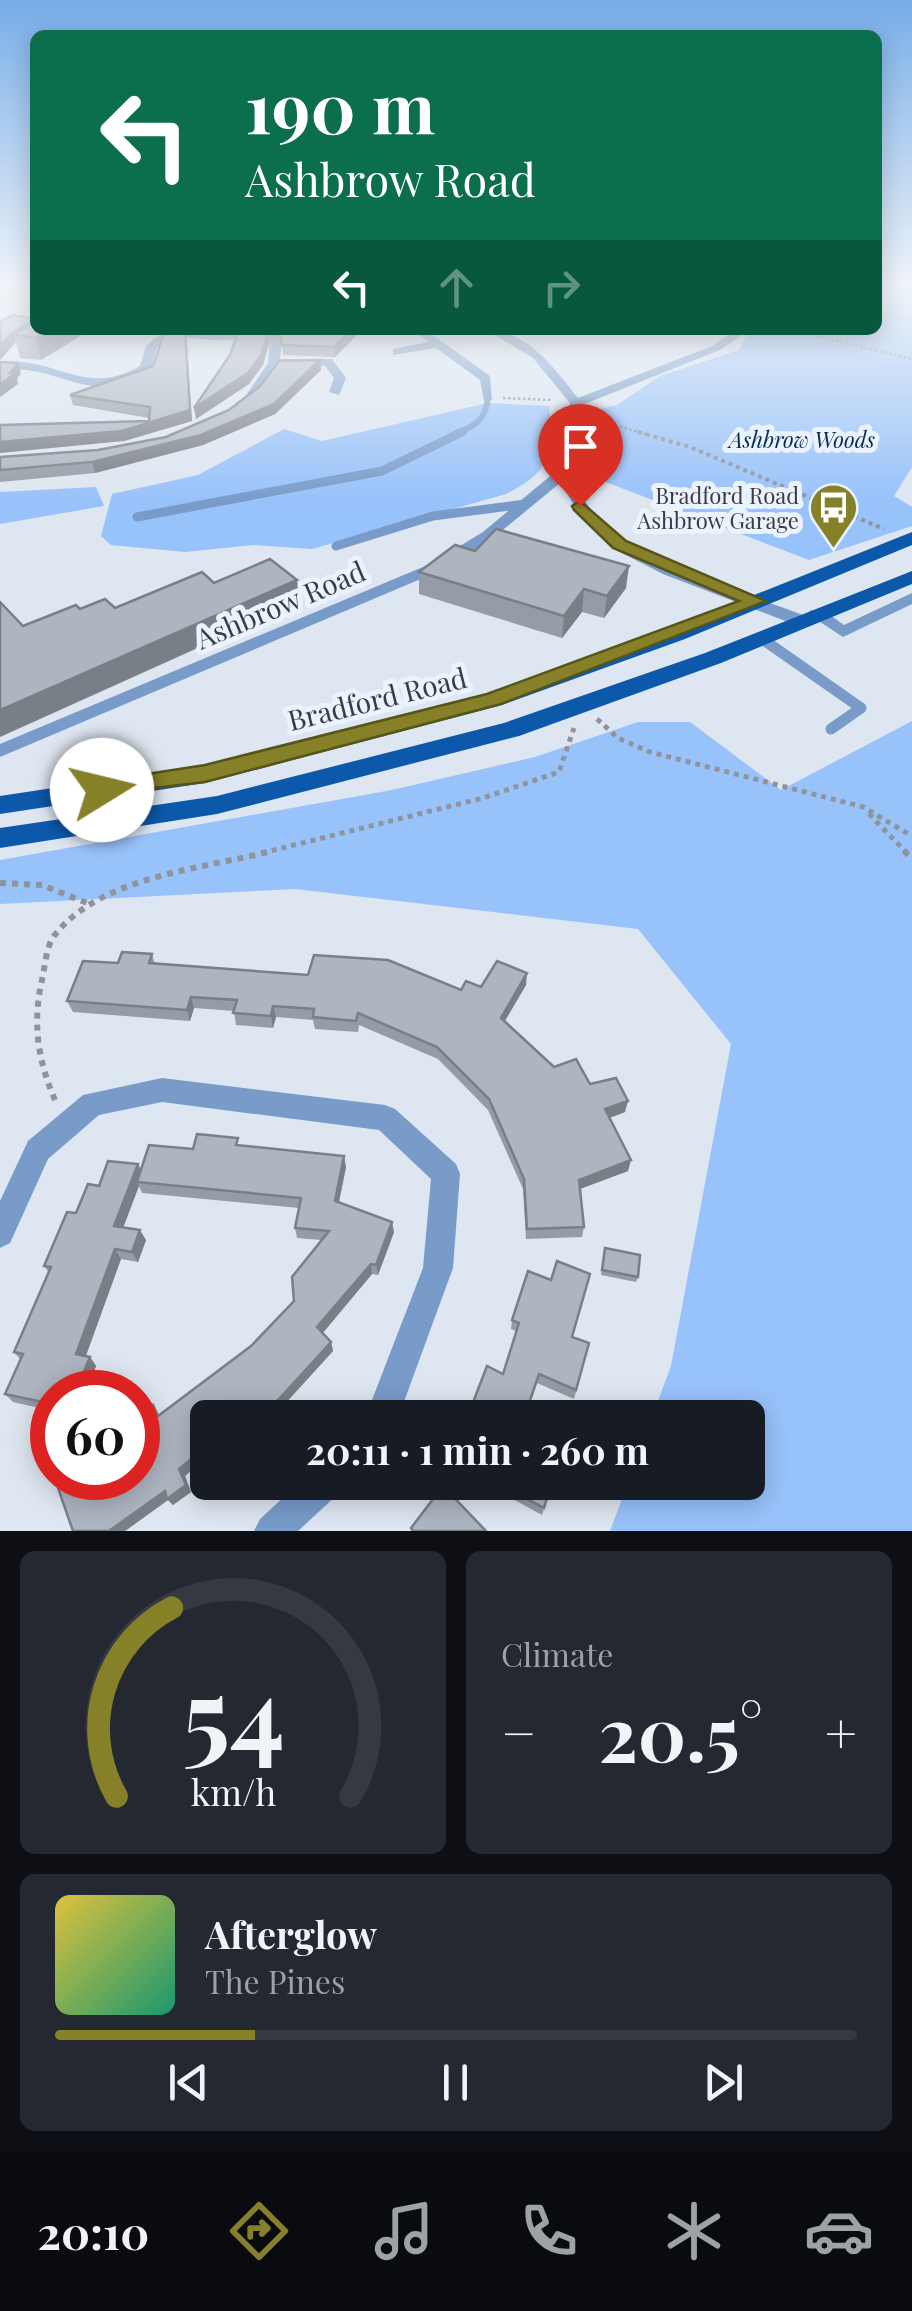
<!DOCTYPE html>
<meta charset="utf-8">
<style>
:root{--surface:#171b24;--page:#242831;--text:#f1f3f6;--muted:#9ea1a6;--line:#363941;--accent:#868128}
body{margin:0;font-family:"Playfair Display",serif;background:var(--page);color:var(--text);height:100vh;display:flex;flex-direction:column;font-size:38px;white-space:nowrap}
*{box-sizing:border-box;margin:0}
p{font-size:32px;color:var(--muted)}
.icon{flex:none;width:55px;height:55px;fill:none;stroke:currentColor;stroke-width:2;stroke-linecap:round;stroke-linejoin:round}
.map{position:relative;height:1531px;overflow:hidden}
.panel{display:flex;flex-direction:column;gap:20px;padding:20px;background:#0d0f14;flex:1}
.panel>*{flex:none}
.hud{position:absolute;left:30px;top:30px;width:852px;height:305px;border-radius:15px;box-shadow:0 5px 25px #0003;background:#0b6e4f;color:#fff;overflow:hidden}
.speed{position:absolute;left:30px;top:1370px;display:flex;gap:20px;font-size:50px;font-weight:700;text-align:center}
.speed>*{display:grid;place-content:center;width:130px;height:130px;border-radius:50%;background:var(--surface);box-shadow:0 5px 25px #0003;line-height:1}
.speed .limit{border:15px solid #d22;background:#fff;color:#111}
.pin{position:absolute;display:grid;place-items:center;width:85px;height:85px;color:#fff;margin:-102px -42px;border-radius:50% 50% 50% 0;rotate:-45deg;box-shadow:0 0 10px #0007}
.pin .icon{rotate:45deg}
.me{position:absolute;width:110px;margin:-55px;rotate:81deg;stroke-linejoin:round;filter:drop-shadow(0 0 8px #0008)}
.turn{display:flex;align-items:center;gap:35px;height:210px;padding:0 50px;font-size:45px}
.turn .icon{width:130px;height:130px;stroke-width:2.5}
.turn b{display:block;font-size:70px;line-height:85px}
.lanes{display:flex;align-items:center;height:95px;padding:0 50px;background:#0003;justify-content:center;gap:50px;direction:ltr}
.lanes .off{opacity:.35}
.big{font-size:75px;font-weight:700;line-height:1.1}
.panel .widget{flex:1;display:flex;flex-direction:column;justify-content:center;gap:15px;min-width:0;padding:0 35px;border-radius:15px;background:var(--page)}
.panel .dial{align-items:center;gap:0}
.dial svg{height:260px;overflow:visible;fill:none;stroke:var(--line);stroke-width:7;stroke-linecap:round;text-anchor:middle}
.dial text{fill:var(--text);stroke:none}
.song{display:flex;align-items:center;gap:30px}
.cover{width:120px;height:120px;border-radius:15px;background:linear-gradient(135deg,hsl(50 70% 55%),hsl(160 70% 35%))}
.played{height:10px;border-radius:5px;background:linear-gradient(90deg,var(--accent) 25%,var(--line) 25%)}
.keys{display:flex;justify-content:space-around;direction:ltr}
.heat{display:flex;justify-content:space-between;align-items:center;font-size:55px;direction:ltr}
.panel .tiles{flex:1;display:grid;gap:20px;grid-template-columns:1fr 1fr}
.widget:last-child{grid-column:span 2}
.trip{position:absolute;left:190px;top:1400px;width:575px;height:100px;border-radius:15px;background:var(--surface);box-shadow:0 5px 25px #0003;font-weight:700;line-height:100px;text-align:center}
.tab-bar{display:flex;height:160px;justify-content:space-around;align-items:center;background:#090b0e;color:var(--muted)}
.tab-bar .icon{width:70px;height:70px}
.tab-bar .current{color:var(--accent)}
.tab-bar b{font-size:45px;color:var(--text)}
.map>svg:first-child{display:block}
.green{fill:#98c2fa}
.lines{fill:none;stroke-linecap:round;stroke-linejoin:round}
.path-far3{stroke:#8f949c;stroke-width:2.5;stroke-dasharray:2.5 2.5;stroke-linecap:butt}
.path-far2{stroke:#8f949c;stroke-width:4;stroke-dasharray:4 4;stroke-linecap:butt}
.path-far1{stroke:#8f949c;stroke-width:5;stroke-dasharray:5 5;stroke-linecap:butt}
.path{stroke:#8f949c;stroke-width:6;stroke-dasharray:6 6;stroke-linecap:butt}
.service-far2{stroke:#789bc9;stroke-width:6}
.service-far1{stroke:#789bc9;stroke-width:9}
.service{stroke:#789bc9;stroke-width:11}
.minor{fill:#789bc9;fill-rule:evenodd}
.primary{fill:#0c58ab;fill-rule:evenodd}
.wall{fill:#959ca5}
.shaded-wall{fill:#797f86}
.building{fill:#adb5c0;stroke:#797f86;stroke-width:2.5}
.route{fill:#868128;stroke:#57541a;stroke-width:2.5}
.labels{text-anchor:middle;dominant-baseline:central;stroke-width:10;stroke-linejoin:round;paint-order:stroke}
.far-park-label{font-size:22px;font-style:italic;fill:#092d58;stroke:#ebf3fe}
.far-poi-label{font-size:22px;fill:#393c40;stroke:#ebf3fe;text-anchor:end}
.street-label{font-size:28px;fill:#393c40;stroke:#ebf3fe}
</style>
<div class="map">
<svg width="912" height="1531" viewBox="0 0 912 1531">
<rect width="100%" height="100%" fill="#dee6f1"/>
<!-- green -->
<g class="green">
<polygon points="893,288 912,291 912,467 894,496 912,507 912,526 809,560 577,471 600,409 617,405 660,376 739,350 749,330 878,330 878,317 885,313"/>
<path d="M 488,403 L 549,406 C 555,453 551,472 506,494 L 312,549 L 253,545 L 185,552 L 111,545 L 101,536 L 112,494 L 198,475 L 284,429 L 322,441 Z"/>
<polygon points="96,487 104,506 0,524 0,492"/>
<polygon points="912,721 912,1531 610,1531 628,1483 748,1482 748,1418 652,1417 671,1366 731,1044 638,929 295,889 0,904 0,860 392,790 535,757 638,722 690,722 781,790"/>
</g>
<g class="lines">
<!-- path-far3 -->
<g class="path-far3">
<polyline points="0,300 13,288"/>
<polyline points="792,330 912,359"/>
<polyline points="503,398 552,400"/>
<polyline points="591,418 646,434"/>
</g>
<!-- path-far2 -->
<polyline class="path-far2" points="638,432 690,447 884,529"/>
<!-- path-far1 -->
<g class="path-far1">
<polyline points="597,719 618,738 650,752 863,807 912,836"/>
<polyline points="869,814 907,853"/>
<polyline points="262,853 483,798 559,772 574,728"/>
</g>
<!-- path -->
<g class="path">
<polyline points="904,851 912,859"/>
<polyline points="0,883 42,885 87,903"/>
<path d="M 55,1100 C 38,1061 32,1023 42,980 C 45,967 46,947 54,936 C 100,876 202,869 272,851"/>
</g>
<!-- service-far2 -->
<path class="service-far2" d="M 456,434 C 476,425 486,420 488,397"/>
<!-- service-far1 -->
<g class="service-far1">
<polyline points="137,517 382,471 462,432"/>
<polyline points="336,546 433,516 525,504"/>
</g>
<!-- service -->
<polyline class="service" points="761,638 861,708 831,729"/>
<!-- minor -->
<g class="minor">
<path d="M 155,330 L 260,333 L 266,336 L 260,339 L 211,340 L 172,336 L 157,347 L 150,371 C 85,409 63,363 0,370 L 0,362 C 57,356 85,398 140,366 L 146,346 L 160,334 Z"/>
<polygon points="271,330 283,330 280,359 332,359 346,378 339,395 329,392 334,378 325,366 278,367 257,397 249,397 247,394 268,363"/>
<polygon points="413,330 426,330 490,376 492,400 484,400 480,380 436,348 393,355 393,349 428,342"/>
<path d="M 486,330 C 528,330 554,368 578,398 L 712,346 L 731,333 L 729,330 L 741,330 L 742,335 L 720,350 L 582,405 L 569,474 C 580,494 592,515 610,530 C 663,577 744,591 808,617 L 811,621 L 808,625 L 796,625 L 663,574 L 614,549 L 585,522 L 560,483 L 493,538 L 442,570 L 0,757 L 0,744 L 430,564 L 483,532 L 555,472 L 570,403 L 533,358 Z"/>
<polygon points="912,593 912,604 843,637 808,614 811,610 823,610 844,625"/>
<polygon points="162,1078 385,1105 395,1109 456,1164 460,1174 453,1268 398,1418 365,1418 423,1268 431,1179 379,1130 162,1102 99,1115 48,1159 10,1243 0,1248 0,1201 28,1141 83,1095"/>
<polygon points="300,1482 343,1482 338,1494 298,1531 254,1531 260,1519"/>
</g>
<!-- primary -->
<g class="primary">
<polygon points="912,532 912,545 685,639 502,705 205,783 0,814 0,796 205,765 487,694 669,629"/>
<polygon points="912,571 912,584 721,663 519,736 217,814 0,848 0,828 217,796 504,723 705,653"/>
</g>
</g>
<!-- wall -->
<g class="wall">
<polygon points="0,322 35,330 90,330 41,360 20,358 16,342 13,344"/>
<polygon points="238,333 357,335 335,357 283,355 282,344 269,344 263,365 249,384 196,419 230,355"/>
<polygon points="187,341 192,421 124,441 149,421 149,418 73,405 70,395 153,366"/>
<polygon points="320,360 321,370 275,414 203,445 95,473 0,482 0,457 98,450 166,437 229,410"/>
<polygon points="419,572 626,588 604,618 582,612 562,638 419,594"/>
<polygon points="152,954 155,964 461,990 526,985 505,1021 554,1067 590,1084 625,1112 610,1118 628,1171 580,1189 584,1227 582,1237 526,1239 523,1189 488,1110 438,1059 359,1025 358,1032 315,1029 313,1020 276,1017 273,1028 236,1025 234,1011 194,1008 190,1021 73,1012 67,1001 118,963"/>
<polygon points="240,1146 346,1167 339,1202 394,1232 378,1275 372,1274 323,1333 331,1342 333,1351 282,1407 208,1418 208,1456 185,1476 191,1492 173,1505 168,1500 125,1531 73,1531 138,1478 159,1415 251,1346 294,1301 321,1240 297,1238 295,1228 299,1208 142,1193 139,1186 123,1227 146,1240 138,1262 121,1259 86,1356 90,1357 96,1366 86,1392 52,1392 52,1411 13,1402 5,1394 20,1359 14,1352 49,1273 44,1266 76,1213 99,1186 138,1164 141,1170 193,1149"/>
<polygon points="604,1253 638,1277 636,1282 601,1275"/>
<polygon points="512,1320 589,1343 574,1399 537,1383 525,1418 467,1418 503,1374 516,1331 511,1329"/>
<polygon points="499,1482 552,1482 542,1515 498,1491"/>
</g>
<!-- shaded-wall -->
<g class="shaded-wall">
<polygon points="35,319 35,330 14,335 16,342 0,360 0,346 11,334"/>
<polygon points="48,330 90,330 41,360 35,338"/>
<polygon points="351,330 356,330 357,335 335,357 334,347"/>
<polygon points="185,331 192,421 124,441 0,453 0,442 122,431 190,410"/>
<polygon points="268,334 269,344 263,365 249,384 196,419 194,408"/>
<polygon points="320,360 321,370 275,414 203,445 95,473 92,462 201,435"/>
<polygon points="18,363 21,373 17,379 18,384 0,397 0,384"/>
<polygon points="629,566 626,588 604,618 607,596"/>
<polygon points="297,580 300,602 0,737 0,710"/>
<polygon points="584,589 582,612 562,638 564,616"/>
<polygon points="527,973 526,985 500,1029 501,1018"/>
<polygon points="191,997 194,1008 190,1021 187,1010"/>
<polygon points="273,1006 276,1017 273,1028 271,1016"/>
<polygon points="628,1101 625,1112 603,1120 605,1109"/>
<polygon points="344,1156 346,1167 337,1211 335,1201"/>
<polygon points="631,1160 628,1171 577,1190 579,1180"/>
<polygon points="138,1164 143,1174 137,1182 139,1186 120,1236 114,1226"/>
<polygon points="392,1222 394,1232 378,1275 376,1265"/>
<polygon points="140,1230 146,1240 138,1262 132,1252"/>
<polygon points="115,1249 121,1259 83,1363 76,1354"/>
<polygon points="371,1264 372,1274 320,1336 317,1327"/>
<polygon points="331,1342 333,1351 282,1407 270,1418 256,1418"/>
<polygon points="90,1357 96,1366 86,1392 84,1392 78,1386"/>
<polygon points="65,1383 72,1391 72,1392 61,1392"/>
<polygon points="208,1445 208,1456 185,1476 191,1492 173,1505 168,1500 125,1531 109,1531"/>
</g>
<!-- building -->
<g class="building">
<polygon points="12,315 35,319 11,334 0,346 0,322"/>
<polygon points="35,321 35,330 48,330 35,338 14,335"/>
<polygon points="171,330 185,331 190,410 122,431 0,442 0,425 149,421 150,407 70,395 153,366 163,336"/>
<polygon points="279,330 351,330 334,347 282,345 280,334 268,334 261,355 248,373 194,408 230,355 238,333 276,332"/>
<polygon points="320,360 274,404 201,435 92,462 0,470 0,457 98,450 166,437 229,410 260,386 279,361"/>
<polygon points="0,362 18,363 10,373 15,374 0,384"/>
<polygon points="496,529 629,566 607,596 584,589 564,616 419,572 455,545 475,551"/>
<polygon points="270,559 297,580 0,710 0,602 23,626 76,605 80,609 105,599 115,608 202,572 214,583"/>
<polygon points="122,952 152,954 149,963 308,975 314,955 388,960 461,990 466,981 481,987 497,961 527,973 501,1018 554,1067 576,1059 590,1084 616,1078 628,1101 605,1109 631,1160 579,1180 584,1227 527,1229 524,1179 489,1099 437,1047 358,1013 356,1021 313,1017 314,1009 273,1006 271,1016 233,1013 237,1000 191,997 187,1010 67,1001 83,961 118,963"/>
<polygon points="197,1134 238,1138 236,1145 344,1156 335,1201 392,1222 376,1265 371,1264 317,1327 331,1342 279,1399 256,1418 208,1418 208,1445 179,1469 186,1485 167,1499 165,1491 109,1531 73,1531 58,1488 72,1478 138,1478 138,1433 140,1432 138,1427 138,1416 153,1405 158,1416 251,1346 294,1301 292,1277 329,1231 295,1228 301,1198 137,1182 149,1145 193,1149"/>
<polygon points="108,1161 138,1164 114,1226 140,1230 132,1252 115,1249 76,1354 90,1357 78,1386 65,1383 61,1392 52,1392 52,1404 5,1394 23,1354 14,1352 51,1267 44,1266 67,1212 76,1213 88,1184 99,1186"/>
<polygon points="605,1248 640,1255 638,1277 602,1270"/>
<polygon points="557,1261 590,1274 572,1337 589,1343 576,1390 539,1374 524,1418 467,1418 487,1366 503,1374 519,1323 512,1320 528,1271 551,1280"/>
<polygon points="499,1482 552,1482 544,1508 499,1484"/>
<polygon points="443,1486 486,1531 413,1531 411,1528"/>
</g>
<!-- sky -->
<linearGradient id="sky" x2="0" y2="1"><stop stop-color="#77ade8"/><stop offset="0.57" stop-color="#f0f4f9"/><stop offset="1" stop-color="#f0f4f9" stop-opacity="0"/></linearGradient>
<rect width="912" height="502" fill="url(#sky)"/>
<!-- route -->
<polygon class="route" points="580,501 626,541 766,601 501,704 205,782 94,795 91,790 102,781 205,765 487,694 739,601 613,548 574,510 572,506"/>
<!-- icons -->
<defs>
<symbol id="bus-pin" viewBox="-11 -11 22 30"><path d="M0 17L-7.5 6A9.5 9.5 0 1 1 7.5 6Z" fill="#868128" stroke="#ebf3fe"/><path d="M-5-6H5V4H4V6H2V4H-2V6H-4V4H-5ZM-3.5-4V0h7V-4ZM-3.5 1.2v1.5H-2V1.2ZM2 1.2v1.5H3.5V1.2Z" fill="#fff"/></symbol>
</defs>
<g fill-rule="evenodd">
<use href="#bus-pin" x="806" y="480" width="55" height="75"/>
</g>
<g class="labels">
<!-- far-park labels -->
<g class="far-park-label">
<text x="802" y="439">Ashbrow Woods</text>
</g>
<!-- far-poi labels -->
<g class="far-poi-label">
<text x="799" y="495">Bradford Road<tspan x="799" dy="25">Ashbrow Garage</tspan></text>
</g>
<!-- street labels -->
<g class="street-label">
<text transform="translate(280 604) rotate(-23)">Ashbrow Road</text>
<text transform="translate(377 698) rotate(-14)">Bradford Road</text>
</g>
</g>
</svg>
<div class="speed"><div class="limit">60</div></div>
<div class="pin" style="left:580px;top:506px;background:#d93025"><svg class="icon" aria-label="arrive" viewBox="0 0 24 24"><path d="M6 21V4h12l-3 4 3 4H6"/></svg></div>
<svg class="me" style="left:102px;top:790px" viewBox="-20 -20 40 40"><circle r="19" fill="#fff"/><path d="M0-13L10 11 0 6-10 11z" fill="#868128"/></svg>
<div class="trip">20:11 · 1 min · 260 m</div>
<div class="hud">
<div class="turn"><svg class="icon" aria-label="left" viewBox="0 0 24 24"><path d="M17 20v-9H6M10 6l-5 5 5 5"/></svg><div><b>190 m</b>Ashbrow Road</div></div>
<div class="lanes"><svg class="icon" aria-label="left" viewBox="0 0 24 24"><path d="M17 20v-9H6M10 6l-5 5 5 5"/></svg><svg class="icon off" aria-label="ahead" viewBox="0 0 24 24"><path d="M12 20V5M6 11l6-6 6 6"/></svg><svg class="icon off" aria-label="right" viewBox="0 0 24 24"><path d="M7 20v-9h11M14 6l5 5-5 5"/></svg></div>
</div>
</div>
<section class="panel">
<div class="tiles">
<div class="widget dial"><svg viewBox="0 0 100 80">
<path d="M14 69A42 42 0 1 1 86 69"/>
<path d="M14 69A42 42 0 0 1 31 11" stroke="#868128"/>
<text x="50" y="56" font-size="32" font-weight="700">54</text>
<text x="50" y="72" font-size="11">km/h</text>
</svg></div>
<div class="widget"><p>Climate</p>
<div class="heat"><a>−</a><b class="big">20.5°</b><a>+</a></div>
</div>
<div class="widget">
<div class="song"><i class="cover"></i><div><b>Afterglow</b><p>The Pines</p></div></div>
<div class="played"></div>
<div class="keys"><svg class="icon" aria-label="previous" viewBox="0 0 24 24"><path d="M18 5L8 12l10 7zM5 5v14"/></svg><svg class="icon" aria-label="pause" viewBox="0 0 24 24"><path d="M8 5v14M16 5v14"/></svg><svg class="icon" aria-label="next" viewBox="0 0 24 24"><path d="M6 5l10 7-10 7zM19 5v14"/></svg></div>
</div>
</div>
</section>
<nav class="tab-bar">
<b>20:10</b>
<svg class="icon current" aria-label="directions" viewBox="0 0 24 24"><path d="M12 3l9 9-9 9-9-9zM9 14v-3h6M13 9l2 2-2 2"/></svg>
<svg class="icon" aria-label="music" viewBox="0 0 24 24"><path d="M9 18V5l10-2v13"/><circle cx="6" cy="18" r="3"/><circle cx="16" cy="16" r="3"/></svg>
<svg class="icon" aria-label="phone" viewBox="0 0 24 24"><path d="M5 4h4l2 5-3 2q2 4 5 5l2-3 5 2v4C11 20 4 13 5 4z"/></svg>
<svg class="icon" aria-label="climate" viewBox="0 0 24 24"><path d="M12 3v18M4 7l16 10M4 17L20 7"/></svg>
<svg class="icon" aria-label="car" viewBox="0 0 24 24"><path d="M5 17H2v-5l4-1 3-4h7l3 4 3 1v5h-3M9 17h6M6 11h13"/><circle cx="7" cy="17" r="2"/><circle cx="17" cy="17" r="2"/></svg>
</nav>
